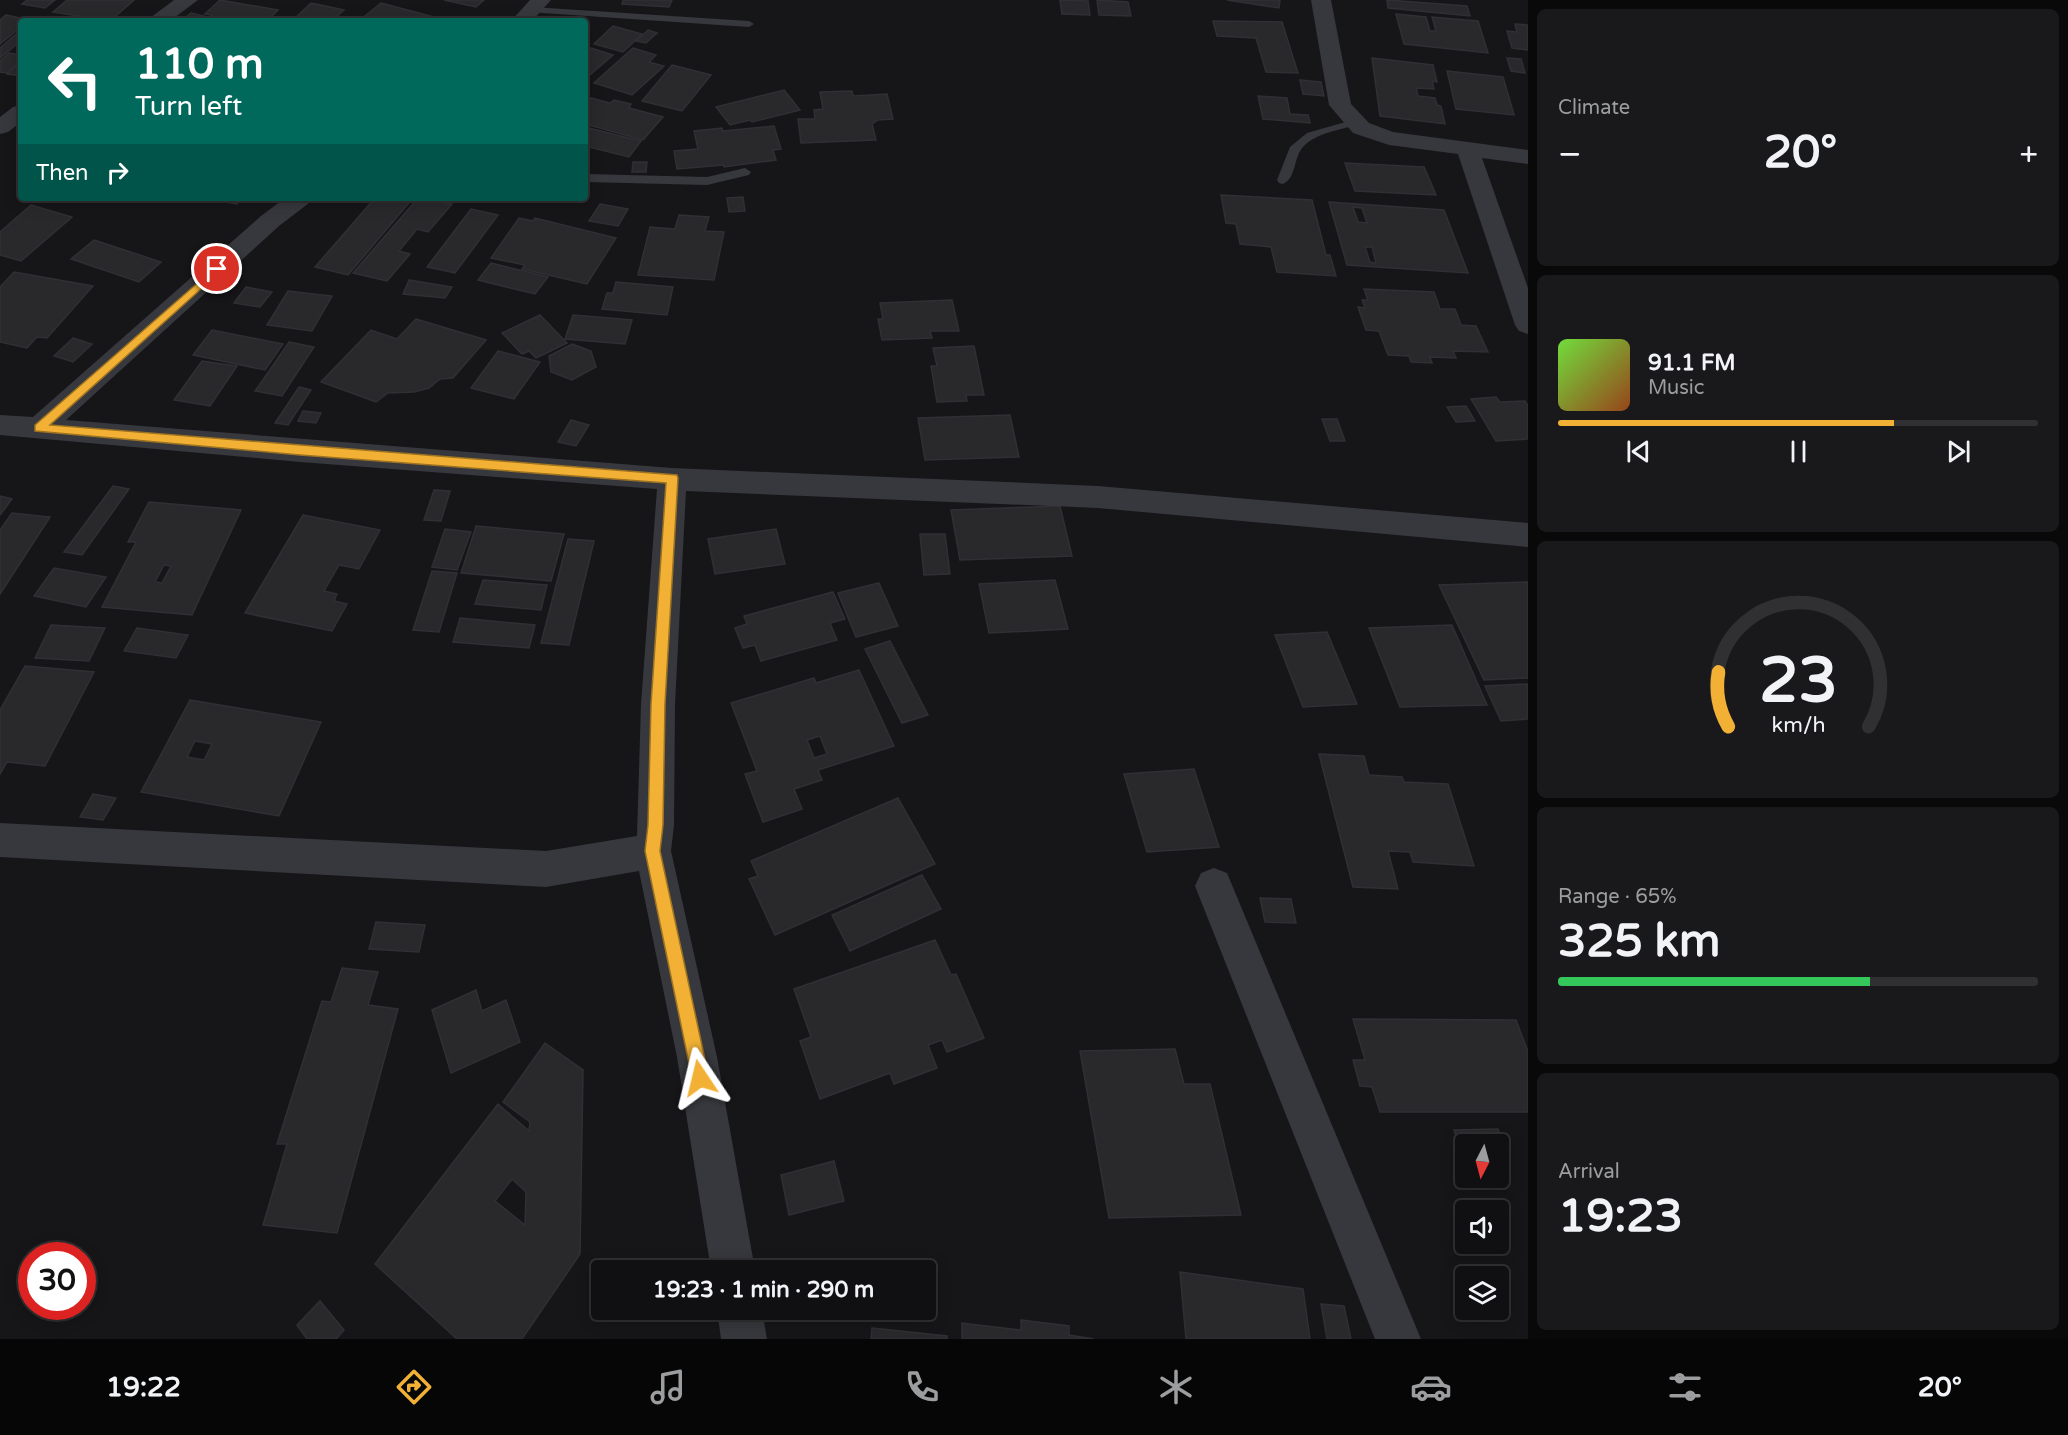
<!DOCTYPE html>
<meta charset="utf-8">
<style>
:root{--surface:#101012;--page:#19191b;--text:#f1f3f6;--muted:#9c9d9f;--line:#303032;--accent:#f2b134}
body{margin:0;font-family:"Varela Round",sans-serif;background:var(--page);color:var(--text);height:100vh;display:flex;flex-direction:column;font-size:22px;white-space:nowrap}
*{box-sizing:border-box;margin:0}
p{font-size:20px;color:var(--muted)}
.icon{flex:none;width:33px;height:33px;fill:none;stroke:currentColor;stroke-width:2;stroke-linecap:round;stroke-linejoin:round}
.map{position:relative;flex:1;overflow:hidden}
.details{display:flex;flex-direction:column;gap:9px;padding:9px;background:#09090a;width:540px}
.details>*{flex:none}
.guide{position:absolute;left:18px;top:18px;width:570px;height:183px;border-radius:6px;box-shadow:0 3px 15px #0003,0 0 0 2px var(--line);background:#00695c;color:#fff;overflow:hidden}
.needle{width:39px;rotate:186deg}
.buttons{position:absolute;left:1455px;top:1134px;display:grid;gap:12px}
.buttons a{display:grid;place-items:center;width:54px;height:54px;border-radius:6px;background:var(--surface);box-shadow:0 3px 15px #0003,0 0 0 2px var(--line);font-size:30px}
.speed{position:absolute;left:18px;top:1242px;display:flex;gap:12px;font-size:30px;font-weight:700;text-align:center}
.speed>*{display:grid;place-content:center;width:78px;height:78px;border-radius:50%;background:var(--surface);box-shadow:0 3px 15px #0003,0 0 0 2px var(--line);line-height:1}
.speed .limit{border:9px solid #d22;background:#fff;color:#111}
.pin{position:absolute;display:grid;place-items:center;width:51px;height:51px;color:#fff;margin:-26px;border:3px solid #fff;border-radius:50%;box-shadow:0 2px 6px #0007}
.me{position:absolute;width:66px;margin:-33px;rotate:350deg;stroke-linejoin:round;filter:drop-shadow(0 0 4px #0008)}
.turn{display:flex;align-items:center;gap:21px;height:126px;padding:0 18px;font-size:27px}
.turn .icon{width:78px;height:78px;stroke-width:2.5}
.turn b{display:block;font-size:42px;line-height:51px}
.then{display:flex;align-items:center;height:57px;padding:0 18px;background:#0003;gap:12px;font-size:22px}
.big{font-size:45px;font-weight:700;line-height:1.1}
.details .card{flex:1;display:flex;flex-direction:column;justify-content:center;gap:9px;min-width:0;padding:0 21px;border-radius:9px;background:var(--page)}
.details .dial{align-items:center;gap:0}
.dial svg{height:156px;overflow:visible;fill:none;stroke:var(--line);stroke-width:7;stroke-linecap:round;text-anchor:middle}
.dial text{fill:var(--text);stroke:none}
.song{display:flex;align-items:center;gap:18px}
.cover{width:72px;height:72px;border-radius:9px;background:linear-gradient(135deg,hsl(100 70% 55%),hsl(20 70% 35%))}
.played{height:6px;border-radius:3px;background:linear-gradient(90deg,var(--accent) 70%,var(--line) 70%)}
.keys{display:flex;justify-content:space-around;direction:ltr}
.heat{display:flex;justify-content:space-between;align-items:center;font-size:33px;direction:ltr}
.charge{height:9px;border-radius:4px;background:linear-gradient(90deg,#34c759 65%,var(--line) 0)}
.trip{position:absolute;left:591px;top:1260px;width:345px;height:60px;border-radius:6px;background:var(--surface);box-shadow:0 3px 15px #0003,0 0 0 2px var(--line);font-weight:700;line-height:60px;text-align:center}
.dock{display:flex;height:96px;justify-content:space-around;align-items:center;background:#060607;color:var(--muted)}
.dock .icon{width:42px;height:42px}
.dock .current{color:var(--accent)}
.dock b{font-size:27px;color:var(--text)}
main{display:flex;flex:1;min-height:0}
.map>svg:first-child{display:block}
.building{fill:#29292c;stroke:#303034;stroke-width:1.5;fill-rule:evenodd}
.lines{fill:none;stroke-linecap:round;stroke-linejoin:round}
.service{fill:#37383d;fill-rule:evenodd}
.minor{fill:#37383d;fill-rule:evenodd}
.route{fill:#f2b134;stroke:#9d7322;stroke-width:1.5}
</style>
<main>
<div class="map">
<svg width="1528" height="1339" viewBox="0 0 1528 1339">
<rect width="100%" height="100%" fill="#161618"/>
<!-- building -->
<g class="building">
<polygon points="27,0 55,0 45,8 22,4"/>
<polygon points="67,0 134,0 110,21 53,12"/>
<polygon points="220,0 278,10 267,21 206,21 212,15 205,14"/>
<polygon points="444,0 484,0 476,7"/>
<polygon points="623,0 672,0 669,7 622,4"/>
<polygon points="1060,0 1088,1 1090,15 1062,14"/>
<polygon points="1097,0 1128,2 1131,16 1099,15"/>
<polygon points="1227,0 1280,0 1279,8"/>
<polygon points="1387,0 1467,6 1470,16 1388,8"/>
<polygon points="311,3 344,10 332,21 292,21"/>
<polygon points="381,3 449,21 359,21"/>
<polygon points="191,13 204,16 197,21 181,21"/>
<polygon points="1396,14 1426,17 1430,31 1436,31 1432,17 1478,21 1488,53 1404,44"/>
<polygon points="6,15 30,20 21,21 21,27 0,44 0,20"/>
<polygon points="1213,21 1282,22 1298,73 1266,72 1256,38 1217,36"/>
<polygon points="1515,24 1528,25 1528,50 1512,48 1507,31 1517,32"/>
<polygon points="613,26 642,34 623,52 594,44"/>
<polygon points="648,30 657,33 646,43 636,41"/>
<polygon points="16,34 21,35 21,41 0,58 0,48"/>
<polygon points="591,48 613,55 585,79 585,50"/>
<polygon points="633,48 656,55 649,62 664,66 632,95 594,83"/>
<polygon points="9,53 21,55 21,60 7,73 0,72 0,61"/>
<polygon points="1372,58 1433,65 1437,82 1432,81 1434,89 1416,88 1418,96 1435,98 1437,105 1441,106 1445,124 1380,116"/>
<polygon points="1507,58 1521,59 1525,73 1511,71"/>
<polygon points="21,61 21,76 7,74"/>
<polygon points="672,65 711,75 682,111 642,101"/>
<polygon points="1447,71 1503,77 1514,115 1456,109"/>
<polygon points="1300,80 1321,82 1324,96 1303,94"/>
<polygon points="784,90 800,110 752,122 750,120 730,125 716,107"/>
<polygon points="852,91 853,96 887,94 893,119 878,120 872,124 876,140 801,143 798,119 815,119 814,110 823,109 820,92"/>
<polygon points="1258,96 1287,98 1290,114 1308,115 1310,123 1263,119"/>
<polygon points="591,98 610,103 614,100 631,104 629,108 663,117 643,140 585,124 585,105"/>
<polygon points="774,126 781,149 773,150 776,160 724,167 724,165 677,169 674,151 698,149 694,131 722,128 723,131"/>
<polygon points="585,127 641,141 629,157 585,146"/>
<polygon points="633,162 647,162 646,172 632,172"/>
<polygon points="1345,163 1424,167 1436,195 1355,191"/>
<polygon points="1221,195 1312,200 1326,255 1330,255 1336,276 1277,272 1271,247 1240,244 1236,224 1226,223"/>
<polygon points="743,197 745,211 729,212 727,198"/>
<polygon points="203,198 242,198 237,204"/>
<polygon points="375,198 413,198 348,275 315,267"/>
<polygon points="418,198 452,204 428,232 417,229 399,251 410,254 387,281 353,273"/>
<path d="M 1329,202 L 1444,210 L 1468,273 L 1347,265 ZM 1353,207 L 1362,208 L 1367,223 L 1358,222 ZM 1365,247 L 1372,247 L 1376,263 L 1370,262 Z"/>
<polygon points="600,204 628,209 618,226 589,221"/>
<polygon points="31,205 72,217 21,261 0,255 0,232"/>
<polygon points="471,209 498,215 455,273 427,267"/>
<polygon points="679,215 709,217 705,231 724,232 714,280 638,275 650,227 675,229"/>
<polygon points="519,218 533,221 535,218 616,238 587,284 522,269 525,265 491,258"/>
<polygon points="94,240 161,262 139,282 71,259"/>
<polygon points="491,263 548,277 535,294 478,280"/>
<polygon points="14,272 93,286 47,338 37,337 27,348 0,342 0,287"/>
<polygon points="409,280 452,287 445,298 403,294"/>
<polygon points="616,282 673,287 667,315 602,309 607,293 613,293"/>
<polygon points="246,287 272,292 260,307 234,303"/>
<polygon points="1364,289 1434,292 1440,309 1455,309 1461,325 1476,326 1488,352 1453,351 1456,358 1430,357 1432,363 1411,362 1409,356 1388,355 1379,331 1366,330 1358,307 1365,308 1362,300 1368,300"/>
<polygon points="288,291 332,296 312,331 267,325"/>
<polygon points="952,300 959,331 930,331 932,338 882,340 878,319 883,319 880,303"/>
<polygon points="540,315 567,343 536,358 529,351 522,354 502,333"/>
<polygon points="573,315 632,320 625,344 565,339"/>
<polygon points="416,319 486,340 453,378 440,379 429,388 414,392 388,393 376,402 321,382 371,330 397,339"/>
<polygon points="212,330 283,344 265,370 193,355"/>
<polygon points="73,338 92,344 73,362 54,356"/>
<polygon points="289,342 314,347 282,396 255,391"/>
<polygon points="572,344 591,351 596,367 572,380 551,372 549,356"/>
<polygon points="974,346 984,395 966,395 967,401 937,402 931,366 937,366 933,348"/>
<polygon points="498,351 540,362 514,399 471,388"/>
<polygon points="202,361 237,366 210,406 174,400"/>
<polygon points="299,387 311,390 288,425 275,423"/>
<polygon points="1496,397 1500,402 1525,401 1528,406 1528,439 1496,441 1471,399"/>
<polygon points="1466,406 1475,421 1456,422 1447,407"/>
<polygon points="303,411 321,413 316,423 298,421"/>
<polygon points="1010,415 1019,457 925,460 918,418"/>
<polygon points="1322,419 1337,419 1345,441 1330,441"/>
<polygon points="571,420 589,425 576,446 558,442"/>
<polygon points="113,486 129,489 82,555 64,552"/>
<polygon points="434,490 450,491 441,521 424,520"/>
<polygon points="0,496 12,499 0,515"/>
<path d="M 149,502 L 241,510 L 192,615 L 102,607 L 136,542 L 128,542 ZM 164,565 L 171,566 L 162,583 L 155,582 Z"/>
<polygon points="1060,506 1072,556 960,560 951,510"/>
<polygon points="12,513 50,517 0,594 0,530"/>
<polygon points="303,515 380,530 359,569 339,565 324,591 337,594 334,601 347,604 332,631 245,613"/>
<polygon points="476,526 564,534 551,581 461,573"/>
<polygon points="445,529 471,532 457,570 432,567"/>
<polygon points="776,529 785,564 715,574 708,539"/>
<polygon points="920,534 945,534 950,574 924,575"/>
<polygon points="568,539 594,541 569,645 541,643"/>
<polygon points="54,568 106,577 86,607 34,596"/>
<polygon points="432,571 457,573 439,632 413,630"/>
<polygon points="483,580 547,585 541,610 475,604"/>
<polygon points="1055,580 1068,629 989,633 979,584"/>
<polygon points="1528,582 1528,678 1484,680 1439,585"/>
<polygon points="879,583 898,626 856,637 838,593"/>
<polygon points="833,592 845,619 830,623 837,640 761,661 755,645 743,648 735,628 747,624 744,616"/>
<polygon points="460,618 535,625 529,648 453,642"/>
<polygon points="51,625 105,628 89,661 35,658"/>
<polygon points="1452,625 1487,705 1400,707 1369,628"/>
<polygon points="137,628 188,635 176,658 124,651"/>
<polygon points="1327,632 1357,704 1303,707 1275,635"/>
<polygon points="890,641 928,715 902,723 865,649"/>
<polygon points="25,666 94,672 45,766 7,762 0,774 0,710"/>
<path d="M 859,670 L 894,746 L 818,770 L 822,780 L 794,789 L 802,809 L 763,822 L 745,774 L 757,771 L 731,703 L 814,678 L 816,683 ZM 820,736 L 827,754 L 814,758 L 807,740 Z"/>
<polygon points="1528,684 1528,719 1501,721 1485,686"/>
<path d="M 190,700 L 321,722 L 279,816 L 141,792 ZM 195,741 L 212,744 L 204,760 L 187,757 Z"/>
<polygon points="1319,754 1364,756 1369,775 1402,777 1404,782 1448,784 1474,866 1413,862 1410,852 1388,851 1398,889 1353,887"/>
<polygon points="1194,769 1219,847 1147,852 1124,774"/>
<polygon points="93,794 116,798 103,820 80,817"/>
<polygon points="898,798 935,864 775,935 749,879 758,876 751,861"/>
<polygon points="922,875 941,909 850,951 832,915"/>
<polygon points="1260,898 1291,899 1296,923 1265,922"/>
<polygon points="376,922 425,925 419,952 369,949"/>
<polygon points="935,940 951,975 956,974 984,1038 947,1052 942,1040 928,1045 937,1068 894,1084 890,1073 820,1099 800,1041 811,1037 794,989"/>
<polygon points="342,968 378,972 368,1005 398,1009 337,1233 263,1225 287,1144 277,1144 322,1001 331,1002"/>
<polygon points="476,990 482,1011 506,1000 520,1042 451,1073 432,1010"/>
<polygon points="1353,1019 1516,1020 1528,1052 1528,1112 1380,1112 1372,1087 1360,1086 1353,1060 1365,1060"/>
<path d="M 545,1043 L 583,1070 L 580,1254 L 522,1339 L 457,1339 L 375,1264 L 498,1104 L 529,1131 L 530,1122 L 503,1102 ZM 512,1179 L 526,1192 L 525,1225 L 495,1201 Z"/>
<polygon points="1175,1049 1184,1084 1210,1084 1241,1215 1109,1218 1080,1051"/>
<polygon points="1498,1129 1506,1151 1498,1151 1498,1144 1466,1144 1466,1152 1461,1152 1454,1130"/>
<polygon points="834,1161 844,1201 789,1215 781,1175"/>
<polygon points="1180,1272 1303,1289 1310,1339 1186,1339"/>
<polygon points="320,1301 344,1330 336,1339 307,1339 297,1325"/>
<polygon points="1321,1304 1344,1306 1351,1339 1327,1339"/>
<polygon points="1021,1320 1069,1326 1069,1335 1094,1339 962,1339 962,1323 1021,1330"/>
<polygon points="872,1328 947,1336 947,1339 871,1339"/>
</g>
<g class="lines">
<!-- service -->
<g class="service">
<polygon points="532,7 749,21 754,24 749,27 528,12 527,10"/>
<path d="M 1356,119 L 1360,120 L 1360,124 C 1341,130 1317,132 1303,147 C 1294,156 1296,179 1283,184 L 1279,183 L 1277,180 L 1290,147 L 1307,133 Z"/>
<polygon points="745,168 751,172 749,175 707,185 585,182 585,174 707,177"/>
</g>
<!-- minor -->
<g class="minor">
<polygon points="174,0 198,0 170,21 146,21"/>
<polygon points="530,0 551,0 532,21 511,21"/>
<polygon points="1311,0 1331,0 1351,104 1369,123 1393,132 1528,150 1528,164 1482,158 1528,288 1528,334 1519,331 1515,325 1458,154 1389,145 1353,133 1329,105"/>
<polygon points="21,105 21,122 8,132 0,134 0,117 13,107"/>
<polygon points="285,198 313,198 309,203 279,226 66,420 672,468 1098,486 1528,523 1528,547 1098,508 686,491 675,704 674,825 671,851 717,1057 755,1270 711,1270 677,1057 639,871 546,887 0,857 0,823 546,851 637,836 641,704 657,489 300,462 0,435 0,415 33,417 261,216"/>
<polygon points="1214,868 1227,873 1421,1339 1375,1339 1195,886 1201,873"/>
<polygon points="717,1310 762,1310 767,1339 721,1339"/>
</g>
</g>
<!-- route -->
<polygon class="route" points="217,266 221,267 221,271 50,425 677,475 678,478 665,704 663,825 660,851 709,1078 706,1084 700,1087 694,1084 692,1078 645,851 648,825 651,704 666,483 300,455 35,431 35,425"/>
</svg>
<div class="buttons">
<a><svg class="needle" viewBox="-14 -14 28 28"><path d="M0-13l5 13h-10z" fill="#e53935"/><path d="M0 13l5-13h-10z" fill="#9c9d9f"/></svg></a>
<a><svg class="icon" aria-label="sound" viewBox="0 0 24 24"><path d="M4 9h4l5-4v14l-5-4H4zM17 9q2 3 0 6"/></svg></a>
<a><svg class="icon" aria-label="layers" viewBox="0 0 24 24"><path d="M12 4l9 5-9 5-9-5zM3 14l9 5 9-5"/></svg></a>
</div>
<div class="speed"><div class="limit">30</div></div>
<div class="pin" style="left:217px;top:269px;background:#d93025"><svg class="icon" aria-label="arrive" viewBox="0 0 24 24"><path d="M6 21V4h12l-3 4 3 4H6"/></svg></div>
<svg class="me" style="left:700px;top:1078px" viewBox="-20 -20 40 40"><path d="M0-17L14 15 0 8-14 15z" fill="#f2b134" stroke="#fff" stroke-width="4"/></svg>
<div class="trip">19:23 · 1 min · 290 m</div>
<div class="guide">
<div class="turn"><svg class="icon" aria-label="left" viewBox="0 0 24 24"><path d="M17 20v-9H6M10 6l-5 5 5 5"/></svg><div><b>110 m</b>Turn left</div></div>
<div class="then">Then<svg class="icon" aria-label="right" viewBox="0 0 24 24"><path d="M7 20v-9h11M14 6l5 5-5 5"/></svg></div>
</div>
</div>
<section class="details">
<div class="card"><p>Climate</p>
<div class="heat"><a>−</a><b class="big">20°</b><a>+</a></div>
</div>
<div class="card">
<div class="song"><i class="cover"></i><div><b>91.1 FM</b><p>Music</p></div></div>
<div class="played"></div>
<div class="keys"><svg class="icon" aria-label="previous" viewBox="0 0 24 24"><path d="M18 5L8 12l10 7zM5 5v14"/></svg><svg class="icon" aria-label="pause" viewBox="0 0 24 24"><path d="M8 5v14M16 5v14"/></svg><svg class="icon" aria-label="next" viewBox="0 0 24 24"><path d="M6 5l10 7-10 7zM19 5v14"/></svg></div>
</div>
<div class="card dial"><svg viewBox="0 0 100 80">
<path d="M14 69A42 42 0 1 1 86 69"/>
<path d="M14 69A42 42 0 0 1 9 41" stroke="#f2b134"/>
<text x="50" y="56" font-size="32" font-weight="700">23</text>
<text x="50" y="72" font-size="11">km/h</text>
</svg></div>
<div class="card"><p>Range · 65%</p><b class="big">325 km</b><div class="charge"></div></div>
<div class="card"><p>Arrival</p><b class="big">19:23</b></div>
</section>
</main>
<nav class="dock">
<b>19:22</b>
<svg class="icon current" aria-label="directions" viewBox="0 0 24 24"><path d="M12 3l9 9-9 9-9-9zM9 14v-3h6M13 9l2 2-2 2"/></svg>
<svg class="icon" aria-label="music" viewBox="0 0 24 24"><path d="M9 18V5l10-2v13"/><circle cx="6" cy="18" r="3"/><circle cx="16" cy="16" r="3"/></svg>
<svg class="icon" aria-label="phone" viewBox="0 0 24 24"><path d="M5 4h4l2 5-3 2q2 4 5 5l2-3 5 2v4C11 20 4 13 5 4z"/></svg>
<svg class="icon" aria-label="climate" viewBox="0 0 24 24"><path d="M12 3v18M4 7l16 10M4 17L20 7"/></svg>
<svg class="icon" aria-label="car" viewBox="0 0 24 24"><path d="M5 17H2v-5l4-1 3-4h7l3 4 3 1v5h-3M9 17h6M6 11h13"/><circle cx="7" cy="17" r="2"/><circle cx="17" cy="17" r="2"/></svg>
<svg class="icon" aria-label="filters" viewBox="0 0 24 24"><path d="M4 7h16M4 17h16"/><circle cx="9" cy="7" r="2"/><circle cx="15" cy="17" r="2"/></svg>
<b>20°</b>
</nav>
